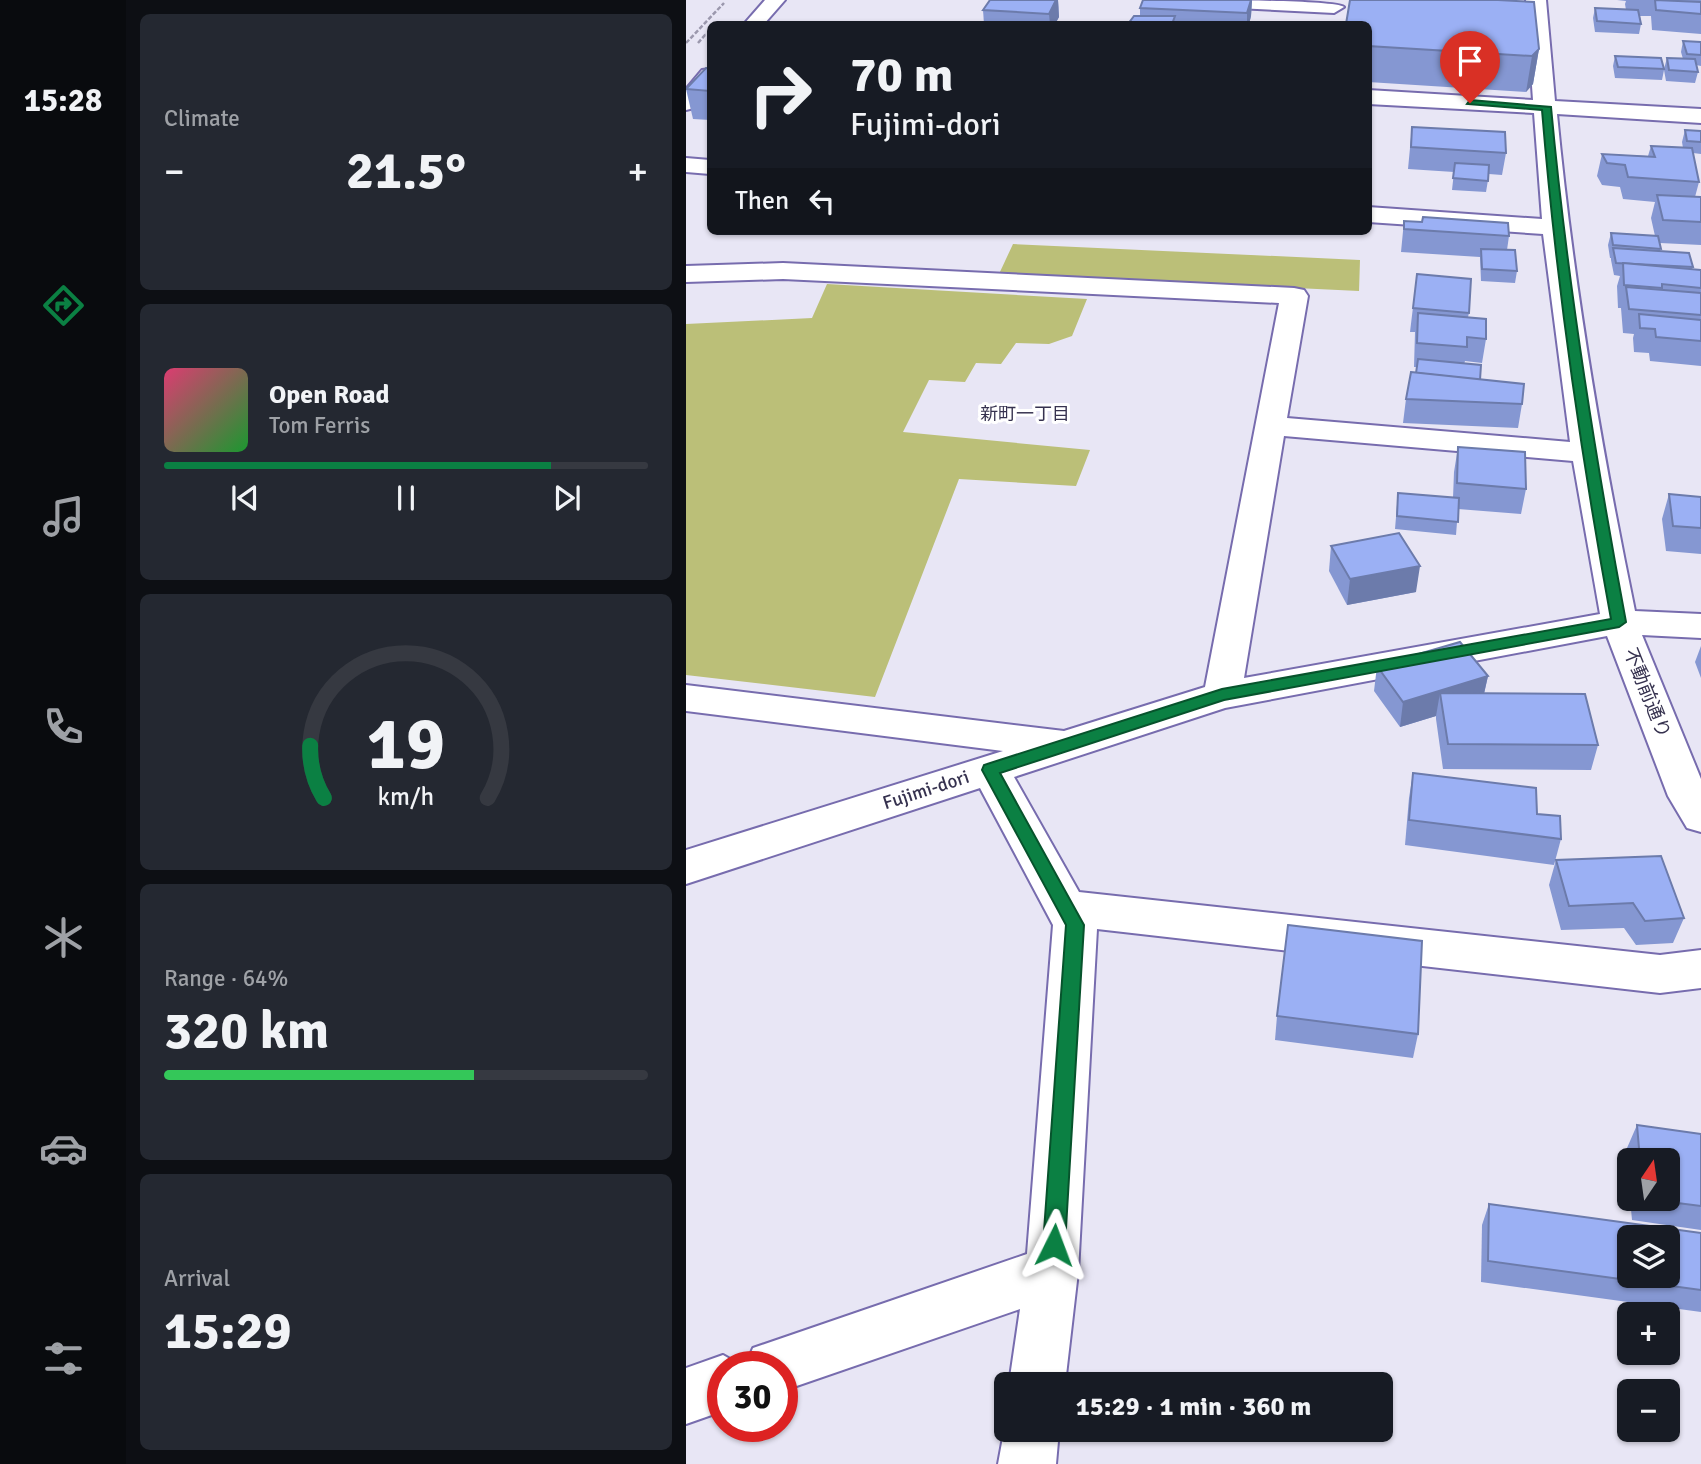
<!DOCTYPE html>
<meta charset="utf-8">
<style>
:root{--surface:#171b24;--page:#242831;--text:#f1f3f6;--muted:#9ea1a6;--line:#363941;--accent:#0b8043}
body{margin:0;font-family:Signika,"Noto Sans JP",sans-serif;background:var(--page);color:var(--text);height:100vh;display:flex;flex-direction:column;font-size:26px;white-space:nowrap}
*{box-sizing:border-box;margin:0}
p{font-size:23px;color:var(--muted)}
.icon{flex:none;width:38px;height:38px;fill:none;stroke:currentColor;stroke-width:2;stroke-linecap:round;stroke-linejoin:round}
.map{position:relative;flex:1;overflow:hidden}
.sheet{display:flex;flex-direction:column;gap:14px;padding:14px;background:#0d0f14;width:560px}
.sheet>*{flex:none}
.top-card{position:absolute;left:21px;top:21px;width:665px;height:214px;border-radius:10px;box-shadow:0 2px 5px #0004;background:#171b24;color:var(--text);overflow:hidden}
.needle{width:46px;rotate:13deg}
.buttons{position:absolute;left:931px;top:1148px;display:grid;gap:14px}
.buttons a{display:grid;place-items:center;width:63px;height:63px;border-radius:10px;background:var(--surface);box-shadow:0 2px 5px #0004;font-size:35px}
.speed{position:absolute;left:21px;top:1351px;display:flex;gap:14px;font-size:35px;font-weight:700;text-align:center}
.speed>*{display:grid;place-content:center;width:91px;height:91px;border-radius:50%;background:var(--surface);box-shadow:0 2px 5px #0004;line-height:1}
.speed .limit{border:10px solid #d22;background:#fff;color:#111}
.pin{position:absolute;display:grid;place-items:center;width:60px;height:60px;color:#fff;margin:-72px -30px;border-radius:50% 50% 50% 0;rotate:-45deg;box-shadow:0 0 7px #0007}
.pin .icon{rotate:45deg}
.me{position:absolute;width:77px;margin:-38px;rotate:3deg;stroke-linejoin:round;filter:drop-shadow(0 0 5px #0008)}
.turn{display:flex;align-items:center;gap:24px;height:147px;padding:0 28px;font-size:32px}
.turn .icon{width:91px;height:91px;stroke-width:2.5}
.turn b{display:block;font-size:49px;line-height:60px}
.then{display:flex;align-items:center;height:66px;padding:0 28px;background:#0003;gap:14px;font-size:26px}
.big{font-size:52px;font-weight:700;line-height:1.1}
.sheet .card{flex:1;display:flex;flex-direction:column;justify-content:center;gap:10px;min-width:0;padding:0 24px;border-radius:10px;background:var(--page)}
.sheet .dial{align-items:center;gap:0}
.dial svg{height:182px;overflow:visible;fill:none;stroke:var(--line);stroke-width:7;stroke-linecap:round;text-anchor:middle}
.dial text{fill:var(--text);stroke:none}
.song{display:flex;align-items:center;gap:21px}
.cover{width:84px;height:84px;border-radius:10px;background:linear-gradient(135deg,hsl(340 70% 55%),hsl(130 70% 35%))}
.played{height:7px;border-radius:4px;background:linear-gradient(90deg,var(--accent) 80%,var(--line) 80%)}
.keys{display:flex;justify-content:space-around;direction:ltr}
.heat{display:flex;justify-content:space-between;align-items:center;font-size:38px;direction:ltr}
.charge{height:10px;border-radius:5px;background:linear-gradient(90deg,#34c759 64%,var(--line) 0)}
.trip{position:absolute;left:308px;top:1372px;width:399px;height:70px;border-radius:10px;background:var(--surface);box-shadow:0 2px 5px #0004;font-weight:700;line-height:70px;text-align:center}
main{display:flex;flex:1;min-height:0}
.tabs{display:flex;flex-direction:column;width:126px;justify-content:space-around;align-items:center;background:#090b0e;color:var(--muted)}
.tabs .icon{width:49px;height:49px}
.tabs .active{color:var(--accent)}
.tabs b{font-size:32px;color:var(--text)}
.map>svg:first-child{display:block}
.green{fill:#bbbf78}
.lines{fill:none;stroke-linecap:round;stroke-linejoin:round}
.minor-casing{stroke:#776cae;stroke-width:4}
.path{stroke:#9b98ad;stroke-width:2.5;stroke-dasharray:4.5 2;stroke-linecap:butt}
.minor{fill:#fff;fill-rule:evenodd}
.wall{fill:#8597d2}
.shaded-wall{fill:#6c7bab}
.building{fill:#9bb0f4;stroke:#6c7bab;stroke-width:2;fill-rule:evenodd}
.route{fill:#0b8043;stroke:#07532c;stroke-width:2}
.labels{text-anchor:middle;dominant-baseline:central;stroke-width:6;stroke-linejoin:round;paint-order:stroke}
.far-neighbourhood-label{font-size:18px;fill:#36324f;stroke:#fff}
.street-label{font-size:19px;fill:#36324f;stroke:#fff}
</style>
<main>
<nav class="tabs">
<b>15:28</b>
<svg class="icon active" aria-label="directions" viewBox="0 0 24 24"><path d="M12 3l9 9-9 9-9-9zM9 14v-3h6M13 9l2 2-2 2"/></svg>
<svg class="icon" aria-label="music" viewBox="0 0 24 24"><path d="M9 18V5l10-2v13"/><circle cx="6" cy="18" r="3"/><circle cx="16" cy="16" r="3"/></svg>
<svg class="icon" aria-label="phone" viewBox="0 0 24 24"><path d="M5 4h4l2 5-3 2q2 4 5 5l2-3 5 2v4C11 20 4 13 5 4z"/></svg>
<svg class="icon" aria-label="climate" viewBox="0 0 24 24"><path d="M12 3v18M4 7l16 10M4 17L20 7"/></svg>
<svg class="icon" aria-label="car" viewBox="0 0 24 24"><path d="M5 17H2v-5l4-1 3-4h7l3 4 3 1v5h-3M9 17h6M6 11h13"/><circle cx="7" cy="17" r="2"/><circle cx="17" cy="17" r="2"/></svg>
<svg class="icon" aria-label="filters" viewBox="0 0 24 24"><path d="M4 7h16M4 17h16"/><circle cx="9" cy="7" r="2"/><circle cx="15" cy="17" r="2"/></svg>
</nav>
<section class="sheet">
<div class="card"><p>Climate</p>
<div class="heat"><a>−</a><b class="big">21.5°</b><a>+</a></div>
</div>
<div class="card">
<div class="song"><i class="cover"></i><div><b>Open Road</b><p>Tom Ferris</p></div></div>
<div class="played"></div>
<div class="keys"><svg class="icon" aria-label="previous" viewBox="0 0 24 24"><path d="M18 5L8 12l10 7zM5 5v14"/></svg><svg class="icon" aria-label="pause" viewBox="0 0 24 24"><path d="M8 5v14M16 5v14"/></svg><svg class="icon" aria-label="next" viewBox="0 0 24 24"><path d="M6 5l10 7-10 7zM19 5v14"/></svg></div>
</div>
<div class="card dial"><svg viewBox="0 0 100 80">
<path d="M14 69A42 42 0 1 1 86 69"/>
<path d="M14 69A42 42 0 0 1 8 46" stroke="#0b8043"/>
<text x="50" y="56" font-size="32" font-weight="700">19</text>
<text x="50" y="72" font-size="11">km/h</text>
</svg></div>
<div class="card"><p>Range · 64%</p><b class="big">320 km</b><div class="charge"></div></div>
<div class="card"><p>Arrival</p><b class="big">15:29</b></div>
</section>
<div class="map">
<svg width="1015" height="1464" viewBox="0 0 1015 1464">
<rect width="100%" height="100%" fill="#e8e6f5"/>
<!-- green -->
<g class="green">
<polygon points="327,244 674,260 673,291 313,274"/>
<polygon points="141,284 401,299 386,336 363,344 330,343 315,364 290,363 279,382 243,380 217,432 404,450 390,486 273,479 189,697 0,675 0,324 126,318"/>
</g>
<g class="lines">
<defs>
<g id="minor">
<polygon points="79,0 99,0 78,24 58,24"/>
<path d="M 501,0 C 524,0 649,0 658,7 L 648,13 L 511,6 Z"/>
<path d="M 840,0 L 860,0 L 869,101 L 1015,109 L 1015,123 L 871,114 C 887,282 915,446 949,611 L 1015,614 L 1015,638 L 956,635 L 1015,779 L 1015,832 L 1001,828 L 982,796 L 921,636 L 539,708 L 328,777 L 393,892 L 974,955 L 1015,950 L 1015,988 L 974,993 L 411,929 L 392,1272 L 379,1384 L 323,1384 L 334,1309 L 96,1391 L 96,1367 L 59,1367 L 67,1348 L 341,1254 L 367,925 L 294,788 L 0,884 L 0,850 L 317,751 L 0,711 L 0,685 L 378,731 L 519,687 L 593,303 L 97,279 L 0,282 L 0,266 L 97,263 L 608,288 L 618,290 L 622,296 L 601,418 L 884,442 L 857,234 L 682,222 L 682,207 L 856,219 L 848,113 L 682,104 L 682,90 L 847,100 ZM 598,436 L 887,461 L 914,614 L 558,678 Z"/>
<polygon points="24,69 24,88 8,108 0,110 0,89 16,70"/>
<polygon points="0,158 24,160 24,174 0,172"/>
<polygon points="37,1355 58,1367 37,1367 37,1411 0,1424 0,1368"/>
<polygon points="320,1421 320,1430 373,1430 370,1464 312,1464"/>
</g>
</defs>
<!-- minor casing -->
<use href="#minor" class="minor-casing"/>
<!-- path -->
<g class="path">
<polyline points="0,43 38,3"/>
<polyline points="12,43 19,35 24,36"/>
</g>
<!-- minor -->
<use href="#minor" class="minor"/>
</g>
<!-- wall -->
<g class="wall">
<polygon points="372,0 373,17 369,24 298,24 297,10"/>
<polygon points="566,0 565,16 563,24 442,24 454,16 454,8"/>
<polygon points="931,0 1015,0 1015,34 966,30 965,16 954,16 955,24 953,34 909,32 907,18 909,8 940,10 939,4 940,1"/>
<polygon points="682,24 853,49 847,84 840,92 682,82"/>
<polygon points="997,41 1015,42 1015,66 1010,65 1012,72 1009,83 980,81 978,70 976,80 929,78 927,66 929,56 978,69 981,58 997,59 995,52"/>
<polygon points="24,69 24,120 7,119 0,89"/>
<polygon points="726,127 820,153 816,175 803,174 800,192 766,190 768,172 722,169"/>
<polygon points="999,130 1015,131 1015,154 1007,153 1013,182 1009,197 1015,197 1015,245 974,243 974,251 1007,267 1006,269 1015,270 1015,366 964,361 963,353 948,352 947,338 948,334 937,333 935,308 932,308 931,286 934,276 928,275 925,260 925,258 924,258 922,245 925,233 969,236 965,218 969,202 937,199 934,187 916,185 911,176 916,154 962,156 965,146 997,148 996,142"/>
<polygon points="718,221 823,236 821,250 831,271 829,283 795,281 794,257 715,252"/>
<polygon points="731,274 783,313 782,317 800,339 796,363 779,361 778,364 794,380 836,404 832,428 717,423 720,399 730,373 731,367 728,367 729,332 724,332"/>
<polygon points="772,447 840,489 835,514 772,509 770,535 709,529 712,493 767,498 768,472"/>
<polygon points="983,494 1015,497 1015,554 980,551 976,519"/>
<polygon points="645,546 730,592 661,605 643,571"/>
<polygon points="1015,646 1015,678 1009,662"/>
<polygon points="691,666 802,676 798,694 912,745 905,770 757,769 750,719 750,716 714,727 688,691"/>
<polygon points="727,773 851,814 875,839 868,865 719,845 723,798"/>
<polygon points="870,860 998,918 987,943 950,945 938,928 875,930 863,885"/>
<polygon points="591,1016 732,1034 727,1058 589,1040"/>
<polygon points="951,1125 1015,1134 1015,1230 946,1220 944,1199 982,1199 982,1160 943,1160 943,1186 941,1148"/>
<polygon points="803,1204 1015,1233 1015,1312 795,1282 796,1225"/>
</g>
<!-- shaded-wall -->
<g class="shaded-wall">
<polygon points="370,0 372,0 373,17 369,24 364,24 363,14"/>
<polygon points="565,0 566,0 565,16 563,24 561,24 561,13"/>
<polygon points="853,49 847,84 840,92 846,56"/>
<polygon points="734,566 730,592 661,605 664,579"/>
<polygon points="802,676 796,702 754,693 750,716 714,727 717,702"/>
</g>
<!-- building -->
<g class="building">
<polygon points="304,0 370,0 363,14 297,10"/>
<polygon points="457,0 565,0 561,13 454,8"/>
<polygon points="664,0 812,0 848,2 853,49 846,56 682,46 682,24 660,24"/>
<polygon points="969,0 1015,2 1015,14 970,10"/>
<polygon points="909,8 952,10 955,24 911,21"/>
<polygon points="448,16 489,16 486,24 442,24"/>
<polygon points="997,41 1015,42 1015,55 1001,54"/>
<polygon points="929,56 975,58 978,69 932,67"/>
<polygon points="981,58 1009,59 1012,72 983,70"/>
<polygon points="20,68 24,69 24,91 0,89"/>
<polygon points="726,127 819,132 820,153 725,147"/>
<polygon points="999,130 1015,131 1015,142 1001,141"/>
<polygon points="965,146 1006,148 1013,182 942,177 939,165 921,163 916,154 969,157"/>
<polygon points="769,163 803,165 802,181 767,178"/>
<polygon points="971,195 1015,197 1015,222 977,220"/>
<polygon points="737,217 822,223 823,236 718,229 718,221 736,222"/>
<polygon points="925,233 972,236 975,249 927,245"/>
<polygon points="927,248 1003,253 1007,267 930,263"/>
<polygon points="795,249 829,250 831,271 796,269"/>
<polygon points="937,263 1015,270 1015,288 976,284 976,288 938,285"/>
<polygon points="731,274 785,279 783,313 727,308"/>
<polygon points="940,287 1015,293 1015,315 943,309"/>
<polygon points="732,313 800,319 800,339 781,337 781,347 731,343"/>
<polygon points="953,314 1015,320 1015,341 970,337 969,329 954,328"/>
<polygon points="732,359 795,365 794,380 730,373"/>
<polygon points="725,372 838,384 836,404 720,399"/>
<polygon points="772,447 839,452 840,489 771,483"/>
<polygon points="712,493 773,498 772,522 711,516"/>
<polygon points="983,494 1015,497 1015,528 987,526"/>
<polygon points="713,533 734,566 664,579 645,546"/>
<polygon points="774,642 802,676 717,702 691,666"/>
<polygon points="754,693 899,694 912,745 762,744"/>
<polygon points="727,773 850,788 851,814 874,816 875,839 723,820"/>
<polygon points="975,856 998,918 959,921 947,903 883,906 870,860"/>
<polygon points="602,925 736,941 732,1034 591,1016"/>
<polygon points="951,1125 1015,1134 1015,1206 960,1199 982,1199 982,1160 954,1160"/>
<path d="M 803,1204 L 1015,1233 L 1015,1290 L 802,1261 ZM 943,1237 L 982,1237 L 982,1276 L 943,1276 Z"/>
</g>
<!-- route -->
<path class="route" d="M 784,100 L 865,107 C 881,281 908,451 940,622 L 933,627 L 538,700 L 314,773 L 398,925 L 379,1245 L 376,1252 L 368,1256 L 360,1252 L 357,1245 L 380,925 L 296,770 L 298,765 L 536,689 L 925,619 C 894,450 870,281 856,110 L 781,104 Z"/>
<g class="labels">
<!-- far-neighbourhood labels -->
<g class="far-neighbourhood-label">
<text x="339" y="414">新町一丁目</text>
</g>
<!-- street labels -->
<g class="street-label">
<text transform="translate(961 693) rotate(68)">不動前通り</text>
<text transform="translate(240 790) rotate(-18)">Fujimi-dori</text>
</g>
</g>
</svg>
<div class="buttons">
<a><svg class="needle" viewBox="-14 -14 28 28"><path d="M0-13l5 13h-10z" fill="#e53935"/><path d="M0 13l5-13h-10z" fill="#9ea1a6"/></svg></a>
<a><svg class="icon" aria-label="layers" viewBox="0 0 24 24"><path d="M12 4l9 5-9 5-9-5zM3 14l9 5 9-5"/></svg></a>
<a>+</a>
<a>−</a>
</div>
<div class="speed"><div class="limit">30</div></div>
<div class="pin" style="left:784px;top:103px;background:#d93025"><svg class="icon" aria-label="arrive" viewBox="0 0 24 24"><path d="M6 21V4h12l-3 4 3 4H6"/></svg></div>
<svg class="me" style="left:368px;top:1245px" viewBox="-20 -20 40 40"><path d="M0-17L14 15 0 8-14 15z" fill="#0b8043" stroke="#fff" stroke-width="4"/></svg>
<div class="trip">15:29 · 1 min · 360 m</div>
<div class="top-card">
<div class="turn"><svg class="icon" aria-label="right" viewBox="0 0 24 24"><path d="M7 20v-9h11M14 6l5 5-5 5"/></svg><div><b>70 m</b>Fujimi-dori</div></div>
<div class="then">Then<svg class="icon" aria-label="left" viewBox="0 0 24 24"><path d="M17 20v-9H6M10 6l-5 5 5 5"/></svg></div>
</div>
</div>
</main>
